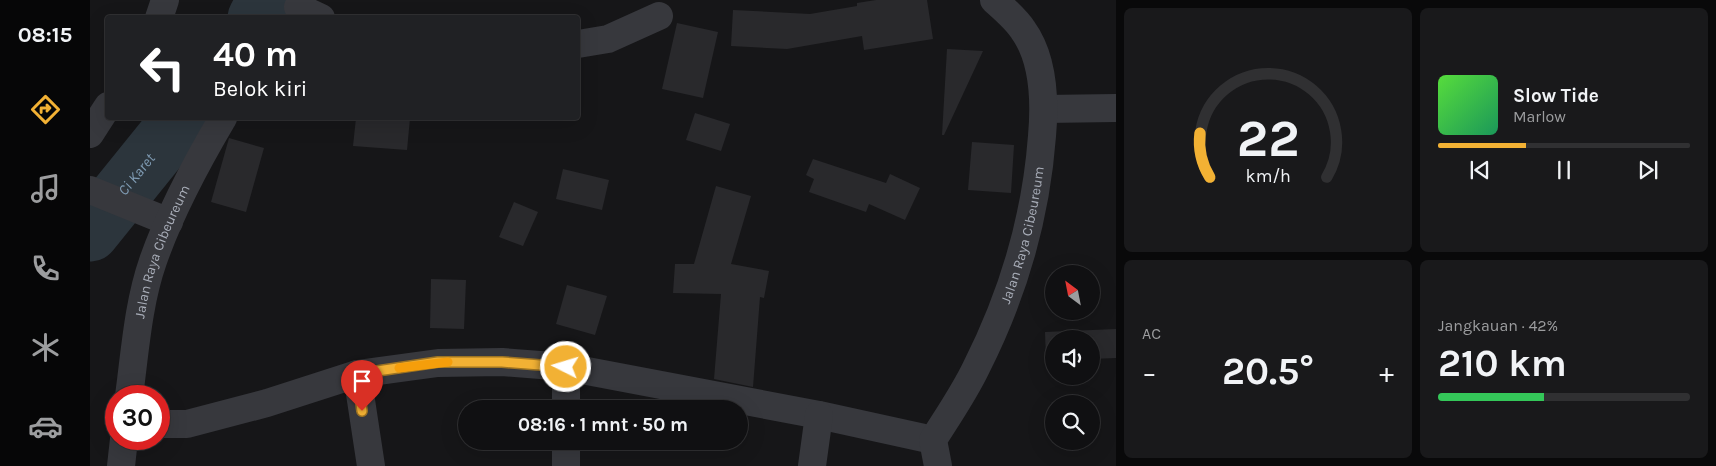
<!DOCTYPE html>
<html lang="id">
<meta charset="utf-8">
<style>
:root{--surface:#101012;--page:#19191b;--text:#f1f3f6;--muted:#9c9d9f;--line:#303032;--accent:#f2b134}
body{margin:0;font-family:Karla,sans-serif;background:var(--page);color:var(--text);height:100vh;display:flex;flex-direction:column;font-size:19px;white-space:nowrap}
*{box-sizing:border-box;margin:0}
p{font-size:16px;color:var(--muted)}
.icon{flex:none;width:28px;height:28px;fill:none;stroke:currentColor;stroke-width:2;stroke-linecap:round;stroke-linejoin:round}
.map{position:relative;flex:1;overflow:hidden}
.panel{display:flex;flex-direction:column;gap:8px;padding:8px;background:#09090a;width:600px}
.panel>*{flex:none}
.guide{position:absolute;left:15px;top:15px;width:475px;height:105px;border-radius:5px;box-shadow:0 5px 20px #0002,0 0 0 1px var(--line);background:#202124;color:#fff;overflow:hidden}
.needle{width:32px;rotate:328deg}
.buttons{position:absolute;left:955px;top:265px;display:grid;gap:10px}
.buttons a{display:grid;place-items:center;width:55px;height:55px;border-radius:50%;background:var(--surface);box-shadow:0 5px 20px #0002,0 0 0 1px var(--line);font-size:25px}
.speed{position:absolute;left:15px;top:385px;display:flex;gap:10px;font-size:25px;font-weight:700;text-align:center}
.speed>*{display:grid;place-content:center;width:65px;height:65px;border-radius:50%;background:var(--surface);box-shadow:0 5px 20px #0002,0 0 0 1px var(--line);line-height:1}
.speed .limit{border:8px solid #d22;background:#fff;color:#111}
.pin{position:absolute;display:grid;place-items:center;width:42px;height:42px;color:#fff;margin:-51px -21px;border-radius:50% 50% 50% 0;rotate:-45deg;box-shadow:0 0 5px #0007}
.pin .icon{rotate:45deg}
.me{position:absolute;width:55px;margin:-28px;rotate:275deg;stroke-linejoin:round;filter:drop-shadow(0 0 4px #0008)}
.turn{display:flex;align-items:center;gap:18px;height:105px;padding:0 25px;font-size:22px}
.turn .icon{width:65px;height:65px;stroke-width:2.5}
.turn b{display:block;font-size:35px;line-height:42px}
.big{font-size:38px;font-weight:700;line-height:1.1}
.panel .widget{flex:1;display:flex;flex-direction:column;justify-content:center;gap:8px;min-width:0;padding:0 18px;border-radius:8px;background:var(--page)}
.panel .dial{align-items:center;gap:0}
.dial svg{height:130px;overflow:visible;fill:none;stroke:var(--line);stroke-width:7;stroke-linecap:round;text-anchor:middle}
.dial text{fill:var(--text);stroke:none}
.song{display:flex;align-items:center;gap:15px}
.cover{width:60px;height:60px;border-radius:8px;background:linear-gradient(135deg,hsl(110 70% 55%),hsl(150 70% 35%))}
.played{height:5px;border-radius:2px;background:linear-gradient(90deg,var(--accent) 35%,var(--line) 35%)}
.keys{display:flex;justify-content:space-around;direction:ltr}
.heat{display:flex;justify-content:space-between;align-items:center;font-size:28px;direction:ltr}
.charge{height:8px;border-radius:4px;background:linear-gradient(90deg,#34c759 42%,var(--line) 0)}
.panel .tiles{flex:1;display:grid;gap:8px;grid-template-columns:repeat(2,1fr)}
.trip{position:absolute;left:368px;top:400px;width:290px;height:50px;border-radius:25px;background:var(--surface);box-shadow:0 5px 20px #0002,0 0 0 1px var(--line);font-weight:700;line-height:50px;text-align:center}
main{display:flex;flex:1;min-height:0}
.tab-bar{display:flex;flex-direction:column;width:90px;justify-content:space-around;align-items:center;background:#060607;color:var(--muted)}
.tab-bar .icon{width:35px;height:35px}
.tab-bar .on{color:var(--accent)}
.tab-bar b{font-size:22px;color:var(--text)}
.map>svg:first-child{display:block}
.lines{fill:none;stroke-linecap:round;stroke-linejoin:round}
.river{stroke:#2c353c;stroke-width:59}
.building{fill:#29292c}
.minor{stroke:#37383d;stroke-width:28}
.route-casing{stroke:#9d7322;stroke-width:12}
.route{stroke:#f2b134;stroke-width:9}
.slow{stroke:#f59e0b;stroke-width:9}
.labels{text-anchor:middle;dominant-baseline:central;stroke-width:5;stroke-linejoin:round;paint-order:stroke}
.street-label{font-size:14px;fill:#a8adb8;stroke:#111113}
.water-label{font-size:15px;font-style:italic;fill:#7f9bb3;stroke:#111113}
</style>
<main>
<nav class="tab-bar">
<b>08:15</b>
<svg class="icon on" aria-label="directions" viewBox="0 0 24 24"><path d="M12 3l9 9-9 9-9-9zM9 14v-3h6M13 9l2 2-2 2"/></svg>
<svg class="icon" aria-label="music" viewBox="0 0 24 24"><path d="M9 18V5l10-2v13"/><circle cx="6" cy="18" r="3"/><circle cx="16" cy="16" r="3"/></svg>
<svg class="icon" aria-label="phone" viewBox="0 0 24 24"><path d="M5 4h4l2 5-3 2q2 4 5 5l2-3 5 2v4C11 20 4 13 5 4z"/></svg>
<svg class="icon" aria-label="climate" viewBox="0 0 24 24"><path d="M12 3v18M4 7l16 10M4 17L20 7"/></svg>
<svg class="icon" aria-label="car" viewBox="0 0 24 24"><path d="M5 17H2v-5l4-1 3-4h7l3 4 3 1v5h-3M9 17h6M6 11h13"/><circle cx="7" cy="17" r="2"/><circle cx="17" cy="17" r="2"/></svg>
</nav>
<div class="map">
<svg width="1026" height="466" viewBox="0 0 1026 466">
<rect width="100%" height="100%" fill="#161618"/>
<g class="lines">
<!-- river -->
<g class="river">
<polyline points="167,18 177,0"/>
<path id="s1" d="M 0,232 L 92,118"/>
</g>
</g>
<!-- building -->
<g class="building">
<polygon points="786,0 837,0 843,39 774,50 772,36 697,49 641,46 643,10 720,14 767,6 767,3"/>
<polygon points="587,23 628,32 613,98 572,89"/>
<polygon points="857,49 893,51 854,135 852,135"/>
<polygon points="605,113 640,124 631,151 596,140"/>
<polygon points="266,118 320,118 317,150 263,146"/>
<polygon points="139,138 174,148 156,212 121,202"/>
<polygon points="882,142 924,145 921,193 878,190"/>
<polygon points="723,159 796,183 800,174 830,188 815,220 779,204 776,212 719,192 724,179 716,175"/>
<polygon points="473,169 519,180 512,210 466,199"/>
<polygon points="626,186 661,196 641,264 679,271 674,298 670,297 663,387 624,379 631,294 583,293 585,264 604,264"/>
<polygon points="424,202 448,212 433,246 409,237"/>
<polygon points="341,279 376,280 374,329 340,328"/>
<polygon points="477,285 517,296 505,335 466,324"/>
<polygon points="1026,329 1026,358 1001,359 1001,339 964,339 964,360 956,360 955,332"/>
</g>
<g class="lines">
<!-- minor -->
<g class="minor">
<polyline points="208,7 231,18"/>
<polyline points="69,18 75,0"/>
<polyline points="488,44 518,39 569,16"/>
<polyline points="954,109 1026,108"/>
<polyline points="0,134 18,106"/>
<polyline points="0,190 79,222"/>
<polyline points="476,367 476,409"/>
<polyline points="267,374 281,466"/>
<path id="s2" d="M 39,396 C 45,352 48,304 63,261 C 80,212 107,162 133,118"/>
<polyline points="69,424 97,424 177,403 267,374 348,363 412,362 476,367 729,415 843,440"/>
<polyline points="476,441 476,466"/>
<polyline points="31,466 34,439"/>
<polyline points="722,466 729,415"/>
<path id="s3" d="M 848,466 L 843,440 C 858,416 874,393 886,368 C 923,295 946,217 952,136 C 955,102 954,59 933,30 C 926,19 914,9 904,0"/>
</g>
</g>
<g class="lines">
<defs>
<polyline id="route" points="272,411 267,374 348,362 412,362 476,367"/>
</defs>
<!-- route casing -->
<use href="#route" class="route-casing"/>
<!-- route -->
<use href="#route" class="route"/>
<!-- slow -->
<polyline class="slow" points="309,368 358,362"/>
</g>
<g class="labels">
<!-- street labels -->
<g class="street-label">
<text stroke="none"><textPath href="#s3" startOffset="252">Jalan Raya Cibeureum</textPath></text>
<text stroke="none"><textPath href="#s2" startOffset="149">Jalan Raya Cibeureum</textPath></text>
</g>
<!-- water labels -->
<g class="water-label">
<text stroke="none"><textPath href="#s1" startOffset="74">Ci Karet</textPath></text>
</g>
</g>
</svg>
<div class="buttons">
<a><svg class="needle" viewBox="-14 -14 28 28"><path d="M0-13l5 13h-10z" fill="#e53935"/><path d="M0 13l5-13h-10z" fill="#9c9d9f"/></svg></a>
<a><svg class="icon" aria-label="sound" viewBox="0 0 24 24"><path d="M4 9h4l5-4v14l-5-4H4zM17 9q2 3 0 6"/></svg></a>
<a><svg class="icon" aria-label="search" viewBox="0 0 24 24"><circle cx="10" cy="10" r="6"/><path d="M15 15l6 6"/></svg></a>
</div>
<div class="speed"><div class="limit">30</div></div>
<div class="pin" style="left:272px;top:411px;background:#d93025"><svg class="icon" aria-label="arrive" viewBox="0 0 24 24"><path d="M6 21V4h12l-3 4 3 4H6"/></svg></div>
<svg class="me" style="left:476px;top:367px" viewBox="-20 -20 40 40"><circle r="17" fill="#f2b134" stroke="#fff" stroke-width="3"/><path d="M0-11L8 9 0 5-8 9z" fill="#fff"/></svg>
<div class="trip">08:16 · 1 mnt · 50 m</div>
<div class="guide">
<div class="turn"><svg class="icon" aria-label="left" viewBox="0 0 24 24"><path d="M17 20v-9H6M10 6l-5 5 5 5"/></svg><div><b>40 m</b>Belok kiri</div></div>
</div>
</div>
<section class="panel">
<div class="tiles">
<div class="widget dial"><svg viewBox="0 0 100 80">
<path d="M14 69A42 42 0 1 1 86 69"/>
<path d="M14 69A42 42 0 0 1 8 42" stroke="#f2b134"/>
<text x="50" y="56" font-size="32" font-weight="700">22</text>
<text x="50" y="72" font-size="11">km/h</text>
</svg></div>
<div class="widget">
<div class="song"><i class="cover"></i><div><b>Slow Tide</b><p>Marlow</p></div></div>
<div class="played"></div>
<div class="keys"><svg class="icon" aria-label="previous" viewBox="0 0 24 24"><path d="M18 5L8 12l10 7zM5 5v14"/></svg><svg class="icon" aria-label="pause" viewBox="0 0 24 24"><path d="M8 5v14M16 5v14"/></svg><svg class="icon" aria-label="next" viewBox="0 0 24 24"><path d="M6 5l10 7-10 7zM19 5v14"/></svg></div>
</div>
<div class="widget"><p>AC</p>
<div class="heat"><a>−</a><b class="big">20.5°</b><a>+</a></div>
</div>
<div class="widget"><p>Jangkauan · 42%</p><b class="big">210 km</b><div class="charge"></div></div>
</div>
</section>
</main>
